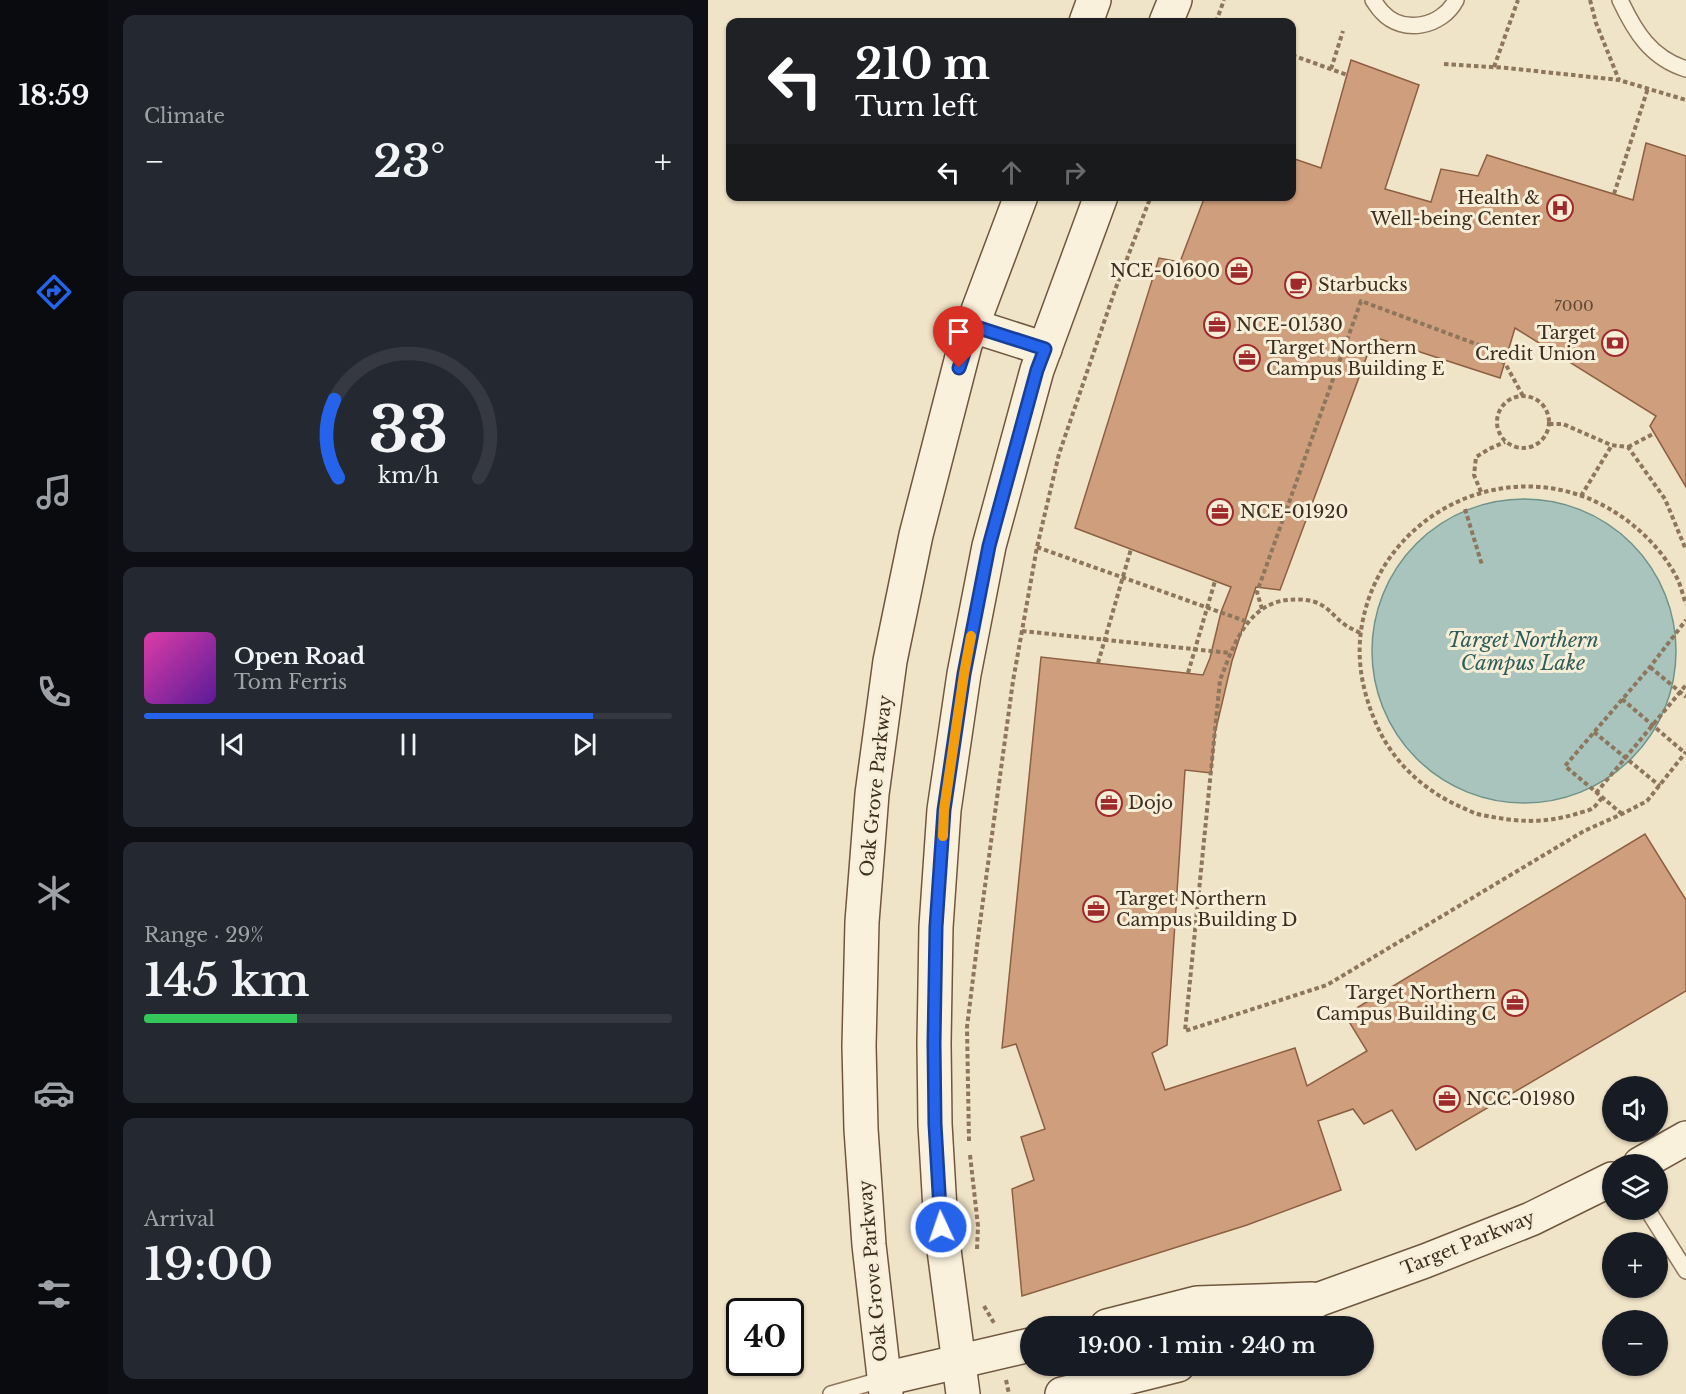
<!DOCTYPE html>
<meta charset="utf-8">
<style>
:root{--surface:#171b24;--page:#242831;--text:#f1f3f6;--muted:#9ea1a6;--line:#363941;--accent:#2563eb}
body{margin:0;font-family:"Libre Baskerville",serif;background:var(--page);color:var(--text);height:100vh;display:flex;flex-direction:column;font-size:22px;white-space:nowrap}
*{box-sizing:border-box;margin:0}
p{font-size:20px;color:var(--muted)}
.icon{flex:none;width:33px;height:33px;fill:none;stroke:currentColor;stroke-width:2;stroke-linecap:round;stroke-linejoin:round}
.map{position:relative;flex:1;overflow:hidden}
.details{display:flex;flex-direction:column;gap:15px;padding:15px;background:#0d0f14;width:600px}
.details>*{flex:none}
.top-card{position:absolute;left:18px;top:18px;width:570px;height:183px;border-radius:12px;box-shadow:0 2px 4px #0004;background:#202124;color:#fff;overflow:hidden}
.tools{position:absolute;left:894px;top:1076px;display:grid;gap:12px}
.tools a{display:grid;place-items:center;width:66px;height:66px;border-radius:50%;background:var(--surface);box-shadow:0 2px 4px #0004;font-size:30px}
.speed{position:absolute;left:18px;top:1298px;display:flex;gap:12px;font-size:30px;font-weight:700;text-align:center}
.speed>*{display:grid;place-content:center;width:78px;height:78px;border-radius:50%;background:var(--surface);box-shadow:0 2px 4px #0004;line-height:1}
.speed .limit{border:3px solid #111;border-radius:9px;background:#fff;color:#111}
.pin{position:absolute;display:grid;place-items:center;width:51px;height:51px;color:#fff;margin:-62px -26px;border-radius:50% 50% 50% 0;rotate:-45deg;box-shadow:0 0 6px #0007}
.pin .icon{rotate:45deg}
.me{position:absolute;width:66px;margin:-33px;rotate:357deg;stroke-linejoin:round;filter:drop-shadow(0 0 4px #0008)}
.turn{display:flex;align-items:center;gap:21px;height:126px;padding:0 30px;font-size:27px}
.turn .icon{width:78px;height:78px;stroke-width:2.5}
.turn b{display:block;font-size:42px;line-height:51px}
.lanes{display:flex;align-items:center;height:57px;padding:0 30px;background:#0003;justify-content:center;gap:30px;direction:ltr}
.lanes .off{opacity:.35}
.big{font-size:45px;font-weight:600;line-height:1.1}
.details .card{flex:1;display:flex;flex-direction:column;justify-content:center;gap:9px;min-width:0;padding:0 21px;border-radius:12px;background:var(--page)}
.details .dial{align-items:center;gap:0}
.dial svg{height:156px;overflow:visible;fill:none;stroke:var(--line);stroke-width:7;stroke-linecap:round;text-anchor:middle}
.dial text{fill:var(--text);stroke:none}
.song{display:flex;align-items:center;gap:18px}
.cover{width:72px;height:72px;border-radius:9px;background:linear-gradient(135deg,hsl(320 70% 55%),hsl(270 70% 35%))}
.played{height:6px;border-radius:3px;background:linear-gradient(90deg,var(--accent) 85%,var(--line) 85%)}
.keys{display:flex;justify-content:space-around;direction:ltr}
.heat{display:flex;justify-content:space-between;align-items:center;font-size:33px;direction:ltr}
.charge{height:9px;border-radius:4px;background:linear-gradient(90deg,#34c759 29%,var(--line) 0)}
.trip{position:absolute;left:312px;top:1316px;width:354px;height:60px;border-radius:30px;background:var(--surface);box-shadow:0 2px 4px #0004;font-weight:600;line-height:60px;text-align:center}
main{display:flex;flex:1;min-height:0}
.menu{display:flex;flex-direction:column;width:108px;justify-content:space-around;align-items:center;background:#090b0e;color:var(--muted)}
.menu .icon{width:42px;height:42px}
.menu .on{color:var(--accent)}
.menu b{font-size:27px;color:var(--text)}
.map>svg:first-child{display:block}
.water{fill:#a9c4bc;stroke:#6f938a;stroke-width:1.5}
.building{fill:#cf9f7d;stroke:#8d5f41;stroke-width:1.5}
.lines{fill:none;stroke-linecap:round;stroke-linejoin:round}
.lane-casing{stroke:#8d765c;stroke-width:18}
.secondary-casing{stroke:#6f573f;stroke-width:36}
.path{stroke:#8d765c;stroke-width:4;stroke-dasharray:4.5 3;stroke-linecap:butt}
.lane{stroke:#faf1dc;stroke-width:15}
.secondary{stroke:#faf1dc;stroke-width:33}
.route-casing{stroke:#184099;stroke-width:15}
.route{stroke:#2563eb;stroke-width:10}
.slow{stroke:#f59e0b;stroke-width:10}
.labels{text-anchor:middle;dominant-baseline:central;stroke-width:6;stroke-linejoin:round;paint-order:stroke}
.number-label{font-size:15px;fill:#624a37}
.poi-label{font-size:18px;fill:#3d2e20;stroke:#f7eed8;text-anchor:start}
.street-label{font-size:18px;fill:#3d2e20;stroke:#f7eed8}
.water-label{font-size:20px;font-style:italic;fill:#2f5d5a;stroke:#f7eed8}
</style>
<main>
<nav class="menu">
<b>18:59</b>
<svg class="icon on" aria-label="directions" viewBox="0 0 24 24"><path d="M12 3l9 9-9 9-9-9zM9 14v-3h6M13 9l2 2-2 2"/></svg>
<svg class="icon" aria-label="music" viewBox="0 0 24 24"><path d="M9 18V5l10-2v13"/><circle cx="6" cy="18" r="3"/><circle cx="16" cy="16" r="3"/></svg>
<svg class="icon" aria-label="phone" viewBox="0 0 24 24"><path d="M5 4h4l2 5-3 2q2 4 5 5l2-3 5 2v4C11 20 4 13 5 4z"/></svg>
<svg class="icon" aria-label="climate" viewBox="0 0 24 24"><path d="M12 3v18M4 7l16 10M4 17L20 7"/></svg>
<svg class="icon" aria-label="car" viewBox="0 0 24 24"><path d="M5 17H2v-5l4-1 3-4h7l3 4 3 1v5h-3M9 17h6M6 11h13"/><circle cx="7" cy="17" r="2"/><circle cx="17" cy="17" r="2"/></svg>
<svg class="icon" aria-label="filters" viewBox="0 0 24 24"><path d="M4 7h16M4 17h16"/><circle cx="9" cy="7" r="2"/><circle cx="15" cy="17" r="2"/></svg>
</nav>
<section class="details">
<div class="card"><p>Climate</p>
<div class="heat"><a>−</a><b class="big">23°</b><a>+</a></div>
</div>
<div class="card dial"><svg viewBox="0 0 100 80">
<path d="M14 69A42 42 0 1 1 86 69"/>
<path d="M14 69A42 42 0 0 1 12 29" stroke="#2563eb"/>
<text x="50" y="56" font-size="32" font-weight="700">33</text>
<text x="50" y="72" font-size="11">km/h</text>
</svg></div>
<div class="card">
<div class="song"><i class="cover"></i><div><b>Open Road</b><p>Tom Ferris</p></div></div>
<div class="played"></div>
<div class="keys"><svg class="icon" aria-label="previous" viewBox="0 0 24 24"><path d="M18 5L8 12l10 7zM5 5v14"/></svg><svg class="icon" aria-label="pause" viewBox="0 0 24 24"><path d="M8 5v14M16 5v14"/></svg><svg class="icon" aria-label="next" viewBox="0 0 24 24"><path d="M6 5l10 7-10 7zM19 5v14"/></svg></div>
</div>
<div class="card"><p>Range · 29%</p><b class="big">145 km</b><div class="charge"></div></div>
<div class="card"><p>Arrival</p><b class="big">19:00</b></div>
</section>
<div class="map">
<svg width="978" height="1394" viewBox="0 0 978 1394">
<rect width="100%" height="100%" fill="#f0e4c8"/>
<!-- water -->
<circle class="water" cx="816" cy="651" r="152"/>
<!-- building -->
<polygon class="building" points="643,60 711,85 677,189 723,202 733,169 770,176 779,155 925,200 938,143 978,156 978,487 942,426 948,416 807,328 792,378 666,337 572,590 548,587 524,661 507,733 503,773 477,770 459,1045 444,1053 457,1090 587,1048 599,1086 659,1051 637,1015 937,834 978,900 978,991 708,1150 684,1110 656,1124 645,1109 610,1121 633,1190 539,1225 314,1296 304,1189 326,1180 313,1137 337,1129 308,1044 294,1048 333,657 495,675 502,658 513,612 523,587 367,528 451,258 472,262 497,196 584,196 584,158 613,168"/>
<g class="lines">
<defs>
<g id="lane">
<path d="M 665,0 C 668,4 670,8 674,12 C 695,35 734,27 748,0"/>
<path d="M 912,0 C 927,32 943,58 978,69"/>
<polyline points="939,1209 978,1271"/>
<polyline points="123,1394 176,1379"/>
</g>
<g id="secondary">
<polyline points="378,22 386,0"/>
<polyline points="458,22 467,0"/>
<polyline points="265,326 337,349"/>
<polyline points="932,1164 978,1138"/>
<polyline points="399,1326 489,1303 604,1299"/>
<polyline points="561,1326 612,1299 717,1261 823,1219 904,1179"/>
<polyline points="176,1379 322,1345"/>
<polyline points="178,1394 161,1245 153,1129 151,1046 154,922 164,794 182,661 208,535 257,345 313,196"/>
<polyline points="255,1394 233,1227 227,1124 226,1043 228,927 236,810 256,674 281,546 329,370 393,196"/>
<polyline points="354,1394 470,1365"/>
</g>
</defs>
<!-- lane casing -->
<use href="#lane" class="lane-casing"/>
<!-- secondary casing -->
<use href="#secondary" class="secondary-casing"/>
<!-- path -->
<g class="path">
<polyline points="882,0 888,23 911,80"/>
<polyline points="508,22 516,0"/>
<polyline points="584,55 639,75"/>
<polyline points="736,64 799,68 911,80 978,100"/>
<polyline points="786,67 810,0"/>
<polyline points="623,69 635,31"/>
<polyline points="906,194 940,88"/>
<circle cx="815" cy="422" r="26"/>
<polyline points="841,424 855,424 903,445 920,447 957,499 978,550"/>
<polyline points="920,447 947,433"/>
<polyline points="773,492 766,475 768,457 781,449 797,442"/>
<polyline points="873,496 904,445"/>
<polyline points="757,509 774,565"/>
<polyline points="329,547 540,622"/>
<polyline points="554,609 549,592 653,301 779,348 798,365 815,396"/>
<polyline points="314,631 522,653"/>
<path d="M 652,633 C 647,630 641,628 636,624 C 625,616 621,607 607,602 C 598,599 588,599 579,600 C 538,605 525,647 512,680 L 477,1031 L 619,985 L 876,831 L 914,814 L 939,801 L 978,752"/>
<polyline points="390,663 423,549"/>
<polyline points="942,667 978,697"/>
<polyline points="480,673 507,581"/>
<polyline points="914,699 977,753"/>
<polyline points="886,732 952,786"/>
<polyline points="888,793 978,685"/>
<path d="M 894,798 C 891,801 888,806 885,808 C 881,811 873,812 868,814 C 833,824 809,822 774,815 C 767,814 760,810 753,807 C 719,792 689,766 672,732 C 657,701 648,666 653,631 C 669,515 798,450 900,508 C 928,524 954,549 969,578 C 973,586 975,596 978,604"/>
<polyline points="914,814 857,766 942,667 978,620"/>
<polyline points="261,1141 259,1027 271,930 305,681 329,547 351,454 407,290 443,196"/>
<polyline points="262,1155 270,1226 269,1249"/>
<polyline points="276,1306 286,1323"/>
<polyline points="298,1380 301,1394"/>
</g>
<!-- lane -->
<use href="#lane" class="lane"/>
<!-- secondary -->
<use href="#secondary" class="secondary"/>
</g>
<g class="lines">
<defs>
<polyline id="route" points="233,1227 227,1124 226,1043 228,927 236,810 256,674 281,546 329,370 337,349 265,326 251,368"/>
</defs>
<!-- route casing -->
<use href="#route" class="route-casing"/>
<!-- route -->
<use href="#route" class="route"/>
<!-- slow -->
<polyline class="slow" points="235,836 236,810 256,674 263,636"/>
</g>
<!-- icons -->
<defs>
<symbol id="hospital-ring" viewBox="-11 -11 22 22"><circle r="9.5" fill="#f7eed8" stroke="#9e2a2b" stroke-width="1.5"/><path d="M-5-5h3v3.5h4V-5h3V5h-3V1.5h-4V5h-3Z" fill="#9e2a2b"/></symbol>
<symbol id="office-ring" viewBox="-11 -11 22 22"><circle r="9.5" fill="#f7eed8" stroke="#9e2a2b" stroke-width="1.5"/><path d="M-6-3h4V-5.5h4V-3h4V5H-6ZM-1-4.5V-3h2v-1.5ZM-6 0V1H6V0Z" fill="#9e2a2b"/></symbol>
<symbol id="cafe-ring" viewBox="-11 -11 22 22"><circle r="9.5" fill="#f7eed8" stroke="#9e2a2b" stroke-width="1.5"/><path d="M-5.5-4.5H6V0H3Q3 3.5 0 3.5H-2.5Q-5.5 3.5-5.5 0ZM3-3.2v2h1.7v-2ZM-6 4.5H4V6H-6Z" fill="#9e2a2b"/></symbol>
<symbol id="bank-ring" viewBox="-11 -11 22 22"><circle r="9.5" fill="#f7eed8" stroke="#9e2a2b" stroke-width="1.5"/><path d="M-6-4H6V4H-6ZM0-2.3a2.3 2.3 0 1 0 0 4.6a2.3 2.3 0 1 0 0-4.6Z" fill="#9e2a2b"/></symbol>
</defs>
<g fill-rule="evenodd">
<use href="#hospital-ring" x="837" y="193" width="30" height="30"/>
<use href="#office-ring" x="516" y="256" width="30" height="30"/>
<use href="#cafe-ring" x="575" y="270" width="30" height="30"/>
<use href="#office-ring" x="494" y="310" width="30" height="30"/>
<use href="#bank-ring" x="892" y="328" width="30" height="30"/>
<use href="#office-ring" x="524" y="343" width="30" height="30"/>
<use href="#office-ring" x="497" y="497" width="30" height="30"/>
<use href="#office-ring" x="386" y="788" width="30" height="30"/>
<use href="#office-ring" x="373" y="894" width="30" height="30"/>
<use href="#office-ring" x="792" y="988" width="30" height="30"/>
<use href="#office-ring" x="724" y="1084" width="30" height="30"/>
</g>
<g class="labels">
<!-- number labels -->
<g class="number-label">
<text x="866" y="305">7000</text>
</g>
<!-- poi labels -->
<g class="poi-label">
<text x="832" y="198" text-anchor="end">Health &amp;<tspan x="832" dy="21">Well-being Center</tspan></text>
<text x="512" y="271" text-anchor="end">NCE-01600</text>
<text x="610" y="285">Starbucks</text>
<text x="528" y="325">NCE-01530</text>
<text x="888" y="333" text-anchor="end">Target<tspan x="888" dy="21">Credit Union</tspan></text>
<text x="558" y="348">Target Northern<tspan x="558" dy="21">Campus Building E</tspan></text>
<text x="532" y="512">NCE-01920</text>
<text x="420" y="803">Dojo</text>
<text x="408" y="899">Target Northern<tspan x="408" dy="21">Campus Building D</tspan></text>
<text x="788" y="993" text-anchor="end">Target Northern<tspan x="788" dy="21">Campus Building C</tspan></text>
<text x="758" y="1099">NCC-01980</text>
</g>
<!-- street labels -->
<g class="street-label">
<text transform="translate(168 786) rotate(-84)">Oak Grove Parkway</text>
<text transform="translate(760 1243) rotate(-22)">Target Parkway</text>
<text transform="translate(165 1271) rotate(-95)">Oak Grove Parkway</text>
</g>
<!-- water labels -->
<g class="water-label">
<text x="815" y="640">Target Northern<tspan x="815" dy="23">Campus Lake</tspan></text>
</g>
</g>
</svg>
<div class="tools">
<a><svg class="icon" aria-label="sound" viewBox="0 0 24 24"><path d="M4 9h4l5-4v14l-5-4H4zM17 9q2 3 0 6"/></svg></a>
<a><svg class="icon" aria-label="layers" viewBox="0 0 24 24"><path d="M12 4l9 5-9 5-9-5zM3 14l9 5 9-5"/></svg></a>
<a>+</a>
<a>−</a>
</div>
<div class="speed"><div class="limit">40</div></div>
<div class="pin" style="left:251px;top:368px;background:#d93025"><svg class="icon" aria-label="arrive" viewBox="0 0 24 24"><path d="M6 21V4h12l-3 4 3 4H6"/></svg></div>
<svg class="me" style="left:233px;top:1227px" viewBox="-20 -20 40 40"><circle r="17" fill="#2563eb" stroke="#fff" stroke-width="3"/><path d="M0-11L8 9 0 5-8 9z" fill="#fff"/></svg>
<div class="trip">19:00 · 1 min · 240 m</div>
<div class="top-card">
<div class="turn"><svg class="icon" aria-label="left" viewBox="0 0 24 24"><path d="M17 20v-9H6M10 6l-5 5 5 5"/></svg><div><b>210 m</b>Turn left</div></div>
<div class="lanes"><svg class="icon" aria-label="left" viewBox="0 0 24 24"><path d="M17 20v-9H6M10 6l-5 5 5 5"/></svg><svg class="icon off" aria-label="ahead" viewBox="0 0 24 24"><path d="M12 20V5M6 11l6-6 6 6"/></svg><svg class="icon off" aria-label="right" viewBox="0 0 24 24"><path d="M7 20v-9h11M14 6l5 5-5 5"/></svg></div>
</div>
</div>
</main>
